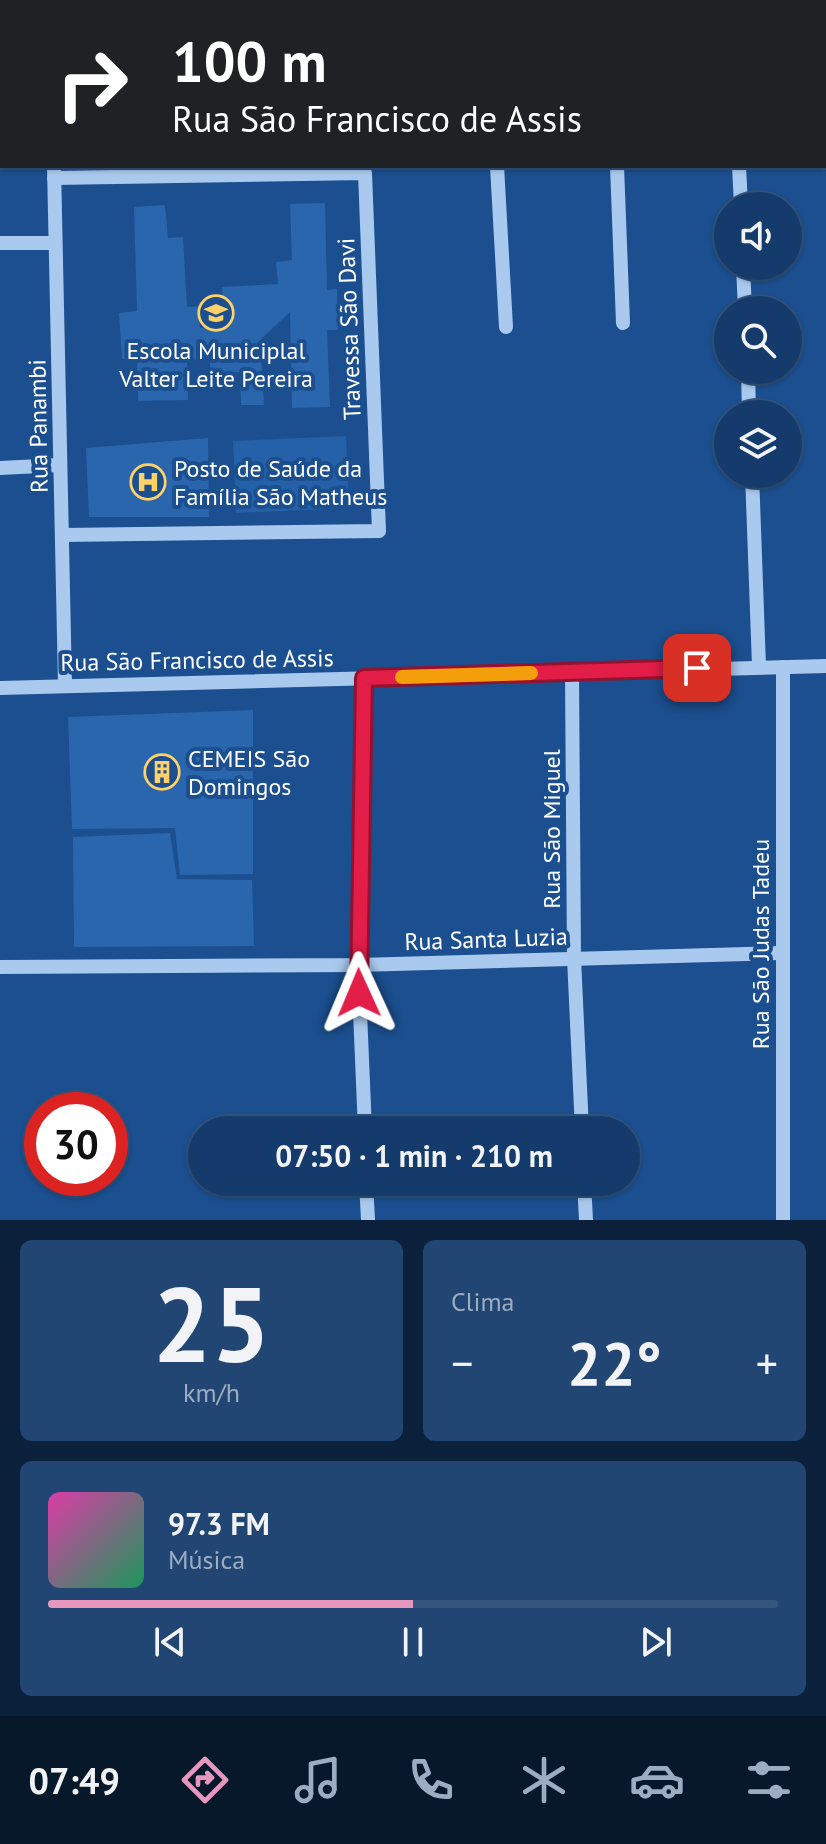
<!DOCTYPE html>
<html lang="pt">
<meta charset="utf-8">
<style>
:root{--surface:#143b6b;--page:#214673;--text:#f1f3f6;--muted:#9dadc1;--line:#33557e;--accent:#e797bd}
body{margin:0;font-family:"PT Sans",sans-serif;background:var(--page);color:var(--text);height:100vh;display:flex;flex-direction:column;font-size:30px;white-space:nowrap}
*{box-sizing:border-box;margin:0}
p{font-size:26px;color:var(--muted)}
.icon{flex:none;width:44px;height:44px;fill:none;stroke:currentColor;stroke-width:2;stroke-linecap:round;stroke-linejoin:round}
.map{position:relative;height:1220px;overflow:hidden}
.sheet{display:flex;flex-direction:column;gap:20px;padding:20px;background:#0b203b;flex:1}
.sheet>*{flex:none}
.top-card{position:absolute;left:0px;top:0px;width:826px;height:168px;box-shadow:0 2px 6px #0004,0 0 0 2px var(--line);background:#202124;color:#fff;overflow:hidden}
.tools{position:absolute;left:714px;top:192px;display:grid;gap:16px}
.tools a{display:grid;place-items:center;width:88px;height:88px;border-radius:50%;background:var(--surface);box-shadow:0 2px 6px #0004,0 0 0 2px var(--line);font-size:40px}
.speed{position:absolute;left:24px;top:1092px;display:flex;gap:16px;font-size:40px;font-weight:700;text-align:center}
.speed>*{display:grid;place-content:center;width:104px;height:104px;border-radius:50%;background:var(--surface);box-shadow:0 2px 6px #0004,0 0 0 2px var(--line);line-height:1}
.speed .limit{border:12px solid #d22;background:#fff;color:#111}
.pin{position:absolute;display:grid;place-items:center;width:68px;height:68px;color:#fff;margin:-34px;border-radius:16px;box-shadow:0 4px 12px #0006}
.me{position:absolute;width:88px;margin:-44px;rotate:359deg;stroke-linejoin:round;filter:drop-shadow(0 0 6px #0008)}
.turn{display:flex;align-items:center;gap:28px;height:168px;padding:0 40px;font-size:36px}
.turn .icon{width:104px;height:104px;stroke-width:2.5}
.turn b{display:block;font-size:56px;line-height:68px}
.big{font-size:60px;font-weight:700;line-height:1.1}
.sheet .tile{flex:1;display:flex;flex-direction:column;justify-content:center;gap:12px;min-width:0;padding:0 28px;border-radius:12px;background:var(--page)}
.sheet .dial{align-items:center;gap:0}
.dial b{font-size:104px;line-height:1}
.song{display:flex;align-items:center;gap:24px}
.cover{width:96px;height:96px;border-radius:12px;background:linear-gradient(135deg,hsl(320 70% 55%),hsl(150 70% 35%))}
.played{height:8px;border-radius:4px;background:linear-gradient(90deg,var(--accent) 50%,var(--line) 50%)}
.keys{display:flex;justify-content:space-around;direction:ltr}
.heat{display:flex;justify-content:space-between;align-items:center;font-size:44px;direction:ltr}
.sheet .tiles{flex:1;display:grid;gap:20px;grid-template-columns:1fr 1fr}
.tile:last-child{grid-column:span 2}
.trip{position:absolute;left:188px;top:1116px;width:452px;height:80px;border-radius:40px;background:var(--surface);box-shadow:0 2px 6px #0004,0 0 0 2px var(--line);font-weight:700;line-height:80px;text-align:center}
.dock{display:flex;height:128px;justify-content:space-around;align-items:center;background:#08182b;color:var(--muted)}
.dock .icon{width:56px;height:56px}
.dock .current{color:var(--accent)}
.dock b{font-size:36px;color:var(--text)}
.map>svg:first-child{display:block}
.green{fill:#2461a8}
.building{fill:#2a66ad}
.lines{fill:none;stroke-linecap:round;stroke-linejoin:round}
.minor{stroke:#a9c9ee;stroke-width:14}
.route-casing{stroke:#92132f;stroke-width:20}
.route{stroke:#e11d48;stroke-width:14}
.slow{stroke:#f59e0b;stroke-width:14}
.labels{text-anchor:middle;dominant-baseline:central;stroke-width:8;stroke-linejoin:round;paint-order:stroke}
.street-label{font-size:24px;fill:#fff;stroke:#1b4f8f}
.poi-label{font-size:24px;fill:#fff;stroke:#1b4f8f;text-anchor:start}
</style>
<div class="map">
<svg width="826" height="1220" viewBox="0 0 826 1220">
<rect width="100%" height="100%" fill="#1b4f8f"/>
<!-- green -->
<polygon class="green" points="346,436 349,508 236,513 233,441"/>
<!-- building -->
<g class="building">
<polygon points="325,203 327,290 337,289 338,330 327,330 330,407 292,408 290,312 260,340 264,405 241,405 240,372 210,373 210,359 187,360 188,400 138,401 137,359 122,359 119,313 137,311 134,207 165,205 168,238 183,237 187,307 198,306 200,328 208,327 207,303 223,301 222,287 278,284 276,262 292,260 290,204"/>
<polygon points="208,438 209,517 89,517 86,448"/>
<polygon points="253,710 253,874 180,875 175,828 72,829 68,717"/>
<polygon points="170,833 177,879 252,880 254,946 74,947 73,837"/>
</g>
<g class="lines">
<!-- minor -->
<g class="minor">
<polyline points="50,0 50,2"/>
<polyline points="550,0 550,2"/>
<polyline points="676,0 676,2"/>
<polyline points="791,0 791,2"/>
<polyline points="427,2 427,0"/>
<polyline points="824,4 826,4"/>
<polyline points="0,23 2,23"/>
<polyline points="54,166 65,684"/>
<polyline points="497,166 506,327"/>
<polyline points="617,166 623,323"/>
<polyline points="739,166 741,206"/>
<polyline points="54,178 365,173 379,531 62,535"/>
<polyline points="0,243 55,243"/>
<polyline points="743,266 745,310"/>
<polyline points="748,370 749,414"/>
<polyline points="0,468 60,465"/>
<polyline points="752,474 759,666"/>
<polyline points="572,672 574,958 582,1130"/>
<polyline points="364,678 358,965 365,1130"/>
<polyline points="0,688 826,666"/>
<polyline points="0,967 358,965 781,953"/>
<polyline points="366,1182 368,1220"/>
<polyline points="584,1182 586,1220"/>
<polyline points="783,1220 783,667"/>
</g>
</g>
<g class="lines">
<defs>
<polyline id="route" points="359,993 364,678 697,668"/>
</defs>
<!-- route casing -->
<use href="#route" class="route-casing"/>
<!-- route -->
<use href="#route" class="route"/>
<!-- slow -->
<polyline class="slow" points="402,677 531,673"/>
</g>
<!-- icons -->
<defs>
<symbol id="school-ring" viewBox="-11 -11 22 22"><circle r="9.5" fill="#1b4f8f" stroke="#ffd166" stroke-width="1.5"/><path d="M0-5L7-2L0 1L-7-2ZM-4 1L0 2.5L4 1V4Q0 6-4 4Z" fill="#ffd166"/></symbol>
<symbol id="hospital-ring" viewBox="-11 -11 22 22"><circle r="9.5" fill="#1b4f8f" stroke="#ffd166" stroke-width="1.5"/><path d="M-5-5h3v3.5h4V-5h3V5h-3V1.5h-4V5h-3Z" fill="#ffd166"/></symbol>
<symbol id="building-ring" viewBox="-11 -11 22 22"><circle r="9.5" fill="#1b4f8f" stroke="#ffd166" stroke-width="1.5"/><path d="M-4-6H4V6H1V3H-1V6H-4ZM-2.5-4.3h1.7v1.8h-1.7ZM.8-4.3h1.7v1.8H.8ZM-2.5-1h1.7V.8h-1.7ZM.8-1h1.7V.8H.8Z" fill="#ffd166"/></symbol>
</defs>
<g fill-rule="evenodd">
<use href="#school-ring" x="196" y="293" width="40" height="40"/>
<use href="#hospital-ring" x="128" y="462" width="40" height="40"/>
<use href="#building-ring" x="142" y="752" width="40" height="40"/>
</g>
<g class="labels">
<!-- street labels -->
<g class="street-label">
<text transform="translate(349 329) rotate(-92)">Travessa São Davi</text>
<text transform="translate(38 426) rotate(-91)">Rua Panambi</text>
<text transform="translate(197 660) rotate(-1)">Rua São Francisco de Assis</text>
<text transform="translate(551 829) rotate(-90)">Rua São Miguel</text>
<text transform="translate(486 939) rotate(-2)">Rua Santa Luzia</text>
<text transform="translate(760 944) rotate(-90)">Rua São Judas Tadeu</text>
</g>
<!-- poi labels -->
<g class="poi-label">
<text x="216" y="350" text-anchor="middle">Escola Municiplal<tspan x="216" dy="28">Valter Leite Pereira</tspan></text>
<text x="174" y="468">Posto de Saúde da<tspan x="174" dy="28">Família São Matheus</tspan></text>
<text x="188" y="758">CEMEIS São<tspan x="188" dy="28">Domingos</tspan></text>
</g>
</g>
</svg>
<div class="tools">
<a><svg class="icon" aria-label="sound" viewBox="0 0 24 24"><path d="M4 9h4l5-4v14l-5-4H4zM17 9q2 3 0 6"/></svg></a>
<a><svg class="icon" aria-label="search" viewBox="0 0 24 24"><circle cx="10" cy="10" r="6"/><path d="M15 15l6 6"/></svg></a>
<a><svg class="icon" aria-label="layers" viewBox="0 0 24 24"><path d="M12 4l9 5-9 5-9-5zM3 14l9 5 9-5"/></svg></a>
</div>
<div class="speed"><div class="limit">30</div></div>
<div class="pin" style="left:697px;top:668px;background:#d93025"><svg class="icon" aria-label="arrive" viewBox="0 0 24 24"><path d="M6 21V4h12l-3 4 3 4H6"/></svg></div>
<svg class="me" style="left:359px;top:993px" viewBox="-20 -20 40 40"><path d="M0-17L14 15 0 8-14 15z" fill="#e11d48" stroke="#fff" stroke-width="4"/></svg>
<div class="trip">07:50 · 1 min · 210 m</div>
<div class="top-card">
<div class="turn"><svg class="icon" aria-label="right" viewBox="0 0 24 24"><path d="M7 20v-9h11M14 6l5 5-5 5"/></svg><div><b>100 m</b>Rua São Francisco de Assis</div></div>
</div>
</div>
<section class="sheet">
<div class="tiles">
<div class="tile dial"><b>25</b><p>km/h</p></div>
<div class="tile"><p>Clima</p>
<div class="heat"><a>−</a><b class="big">22°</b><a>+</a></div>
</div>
<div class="tile">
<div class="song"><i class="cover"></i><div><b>97.3 FM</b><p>Música</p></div></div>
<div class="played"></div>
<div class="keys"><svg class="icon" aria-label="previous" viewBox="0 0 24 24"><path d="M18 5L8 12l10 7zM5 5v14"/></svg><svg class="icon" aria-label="pause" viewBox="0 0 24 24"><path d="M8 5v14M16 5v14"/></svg><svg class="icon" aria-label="next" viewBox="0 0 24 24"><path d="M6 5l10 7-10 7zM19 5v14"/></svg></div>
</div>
</div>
</section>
<nav class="dock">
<b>07:49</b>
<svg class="icon current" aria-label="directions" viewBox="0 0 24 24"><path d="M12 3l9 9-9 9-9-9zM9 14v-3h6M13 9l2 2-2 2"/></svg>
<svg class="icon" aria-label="music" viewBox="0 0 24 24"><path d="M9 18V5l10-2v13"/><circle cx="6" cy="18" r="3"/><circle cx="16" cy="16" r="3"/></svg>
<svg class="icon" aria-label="phone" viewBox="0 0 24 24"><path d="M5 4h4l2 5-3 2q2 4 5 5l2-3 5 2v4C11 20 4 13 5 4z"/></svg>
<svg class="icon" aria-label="climate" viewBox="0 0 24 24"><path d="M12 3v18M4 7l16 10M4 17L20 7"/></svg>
<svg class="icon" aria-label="car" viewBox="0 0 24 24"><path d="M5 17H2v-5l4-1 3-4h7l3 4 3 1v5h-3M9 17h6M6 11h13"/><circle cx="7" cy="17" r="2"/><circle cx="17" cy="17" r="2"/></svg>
<svg class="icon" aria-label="filters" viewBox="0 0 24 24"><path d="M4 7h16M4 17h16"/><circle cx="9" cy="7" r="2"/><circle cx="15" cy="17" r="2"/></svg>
</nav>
